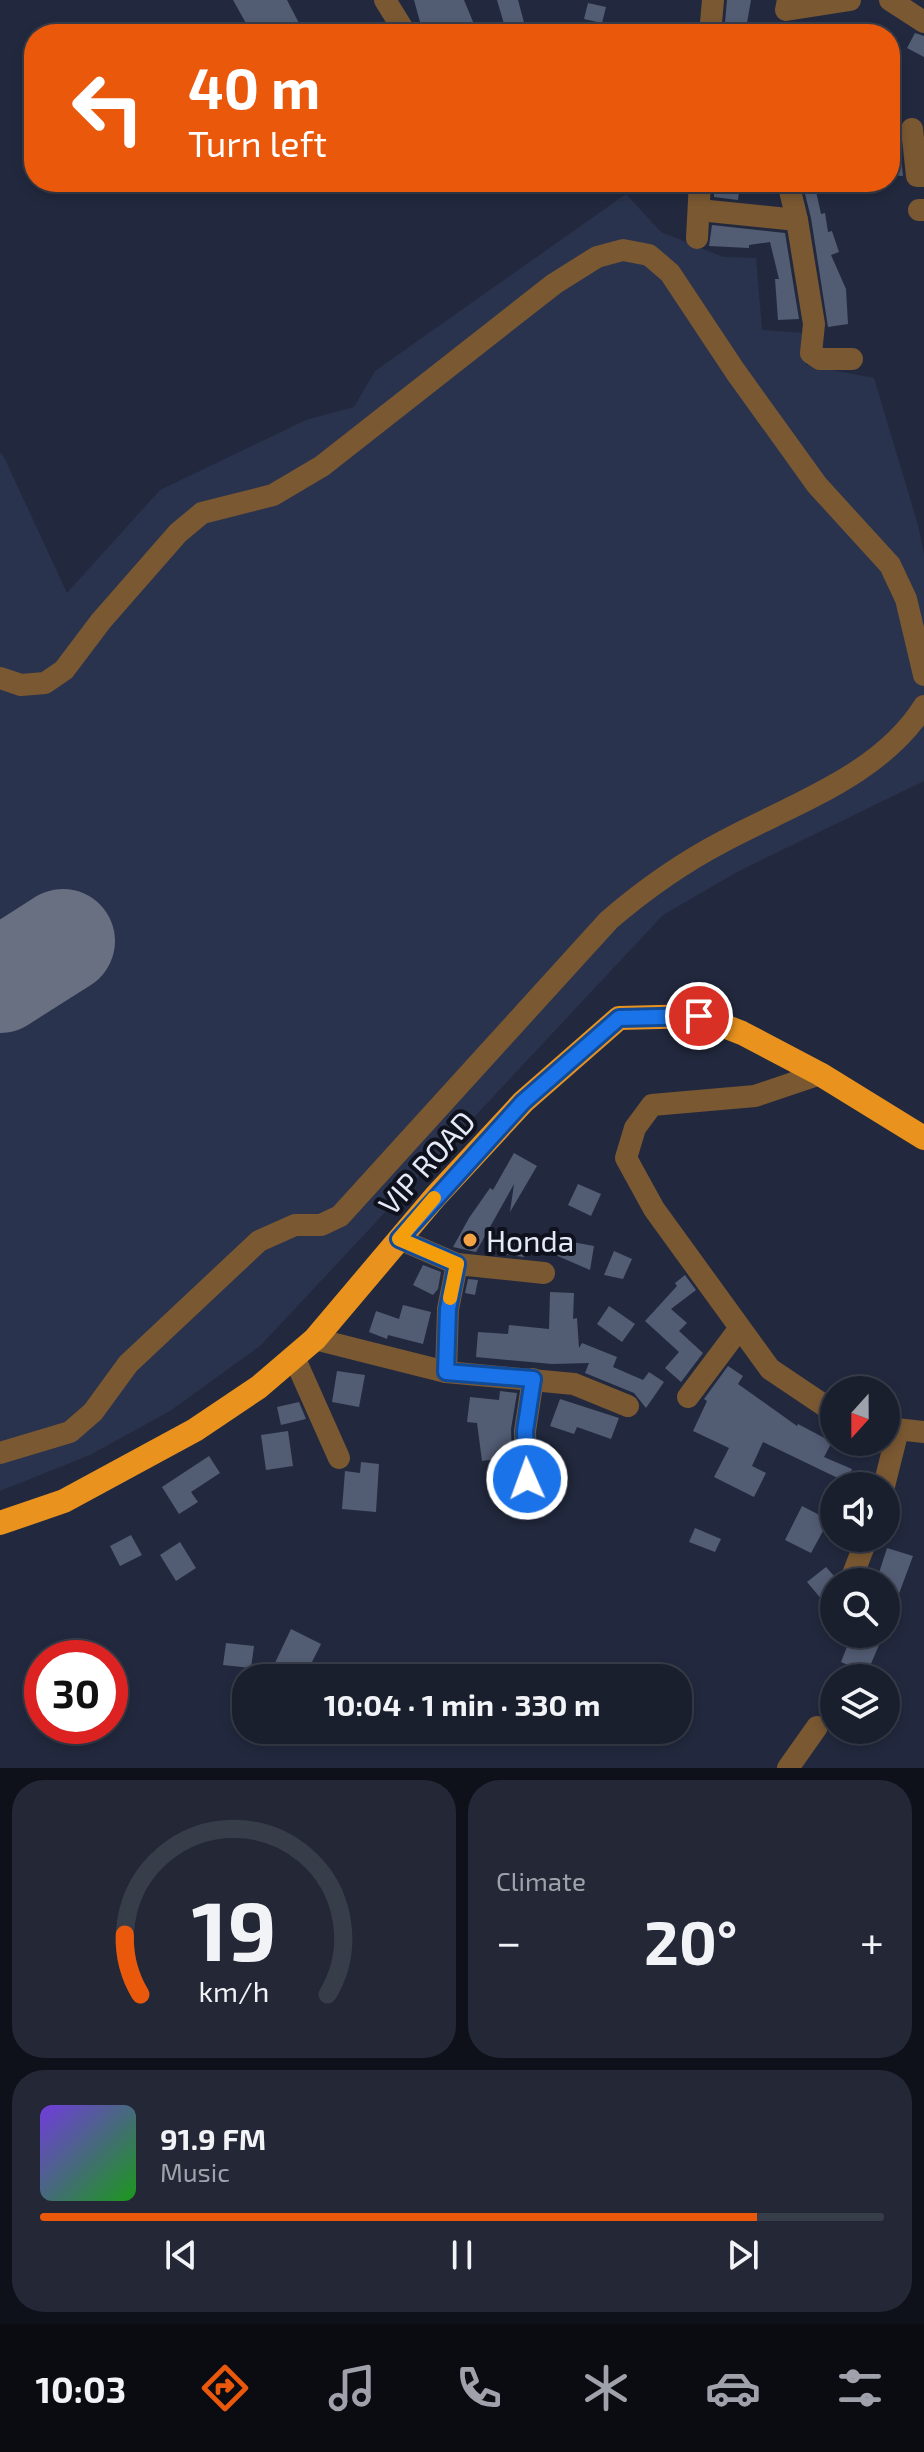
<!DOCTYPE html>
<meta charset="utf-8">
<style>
:root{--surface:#1a1f2e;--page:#232736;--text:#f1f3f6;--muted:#9fa2aa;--line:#383d4a;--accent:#ea580c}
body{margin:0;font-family:"Exo 2",sans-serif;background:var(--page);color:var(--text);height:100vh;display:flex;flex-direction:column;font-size:30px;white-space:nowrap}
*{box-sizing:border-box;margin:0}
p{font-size:26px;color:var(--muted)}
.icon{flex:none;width:44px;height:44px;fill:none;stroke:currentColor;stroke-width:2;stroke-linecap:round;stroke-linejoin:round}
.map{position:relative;height:1768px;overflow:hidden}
.sheet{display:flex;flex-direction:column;gap:12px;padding:12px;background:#0e1119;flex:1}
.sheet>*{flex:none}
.banner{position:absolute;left:24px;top:24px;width:876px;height:168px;border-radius:32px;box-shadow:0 4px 12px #0003,0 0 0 2px var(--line);background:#ea580c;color:#fff;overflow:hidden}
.needle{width:52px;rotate:201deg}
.buttons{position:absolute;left:820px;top:1376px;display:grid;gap:16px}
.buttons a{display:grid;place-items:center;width:80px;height:80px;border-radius:50%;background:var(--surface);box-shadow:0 4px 12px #0003,0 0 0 2px var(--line);font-size:40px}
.speed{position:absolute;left:24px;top:1640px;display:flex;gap:16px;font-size:40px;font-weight:700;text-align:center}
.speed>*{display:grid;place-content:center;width:104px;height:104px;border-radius:50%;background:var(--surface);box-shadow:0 4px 12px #0003,0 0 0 2px var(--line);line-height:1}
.speed .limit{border:12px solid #d22;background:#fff;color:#111}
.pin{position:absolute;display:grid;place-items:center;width:68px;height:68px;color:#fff;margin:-34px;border:4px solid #fff;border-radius:50%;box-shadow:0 2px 8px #0007}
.me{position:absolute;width:88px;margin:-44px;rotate:358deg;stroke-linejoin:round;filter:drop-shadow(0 0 6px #0008)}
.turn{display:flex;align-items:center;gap:28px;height:168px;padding:0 32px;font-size:36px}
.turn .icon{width:104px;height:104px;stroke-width:2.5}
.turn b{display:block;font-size:56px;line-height:68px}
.big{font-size:60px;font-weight:700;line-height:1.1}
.sheet .widget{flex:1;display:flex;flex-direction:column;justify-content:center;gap:12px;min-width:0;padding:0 28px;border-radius:32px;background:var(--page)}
.sheet .dial{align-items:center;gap:0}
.dial svg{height:208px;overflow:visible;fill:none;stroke:var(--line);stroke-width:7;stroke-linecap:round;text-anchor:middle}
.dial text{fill:var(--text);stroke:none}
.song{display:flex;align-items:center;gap:24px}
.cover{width:96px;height:96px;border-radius:12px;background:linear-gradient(135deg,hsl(260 70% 55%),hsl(120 70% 35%))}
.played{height:8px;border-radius:4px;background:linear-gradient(90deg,var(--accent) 85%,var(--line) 85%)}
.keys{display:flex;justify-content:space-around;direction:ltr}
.heat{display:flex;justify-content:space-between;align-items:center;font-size:44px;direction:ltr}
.sheet .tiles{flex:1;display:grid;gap:12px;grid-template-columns:1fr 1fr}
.widget:last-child{grid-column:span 2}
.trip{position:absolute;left:232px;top:1664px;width:460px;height:80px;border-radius:32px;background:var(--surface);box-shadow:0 4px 12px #0003,0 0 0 2px var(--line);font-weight:700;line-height:80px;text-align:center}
.menu{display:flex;height:128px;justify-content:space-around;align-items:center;background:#0a0c12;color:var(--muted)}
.menu .icon{width:56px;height:56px}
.menu .selected{color:var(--accent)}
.menu b{font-size:36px;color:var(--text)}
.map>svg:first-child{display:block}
.built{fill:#2a334d}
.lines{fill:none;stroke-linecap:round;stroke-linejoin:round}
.runway{stroke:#697082;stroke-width:104}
.building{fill:#525c73}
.minor{stroke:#7a5832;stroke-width:22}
.highway{stroke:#e9931e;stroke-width:24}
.route-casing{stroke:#114b97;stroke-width:20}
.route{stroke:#1a73e8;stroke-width:14}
.slow{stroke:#f59e0b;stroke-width:14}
.poi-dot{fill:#f4a344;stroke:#0f121c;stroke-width:3}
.labels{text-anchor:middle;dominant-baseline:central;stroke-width:8;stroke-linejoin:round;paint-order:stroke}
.street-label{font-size:30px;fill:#e3e9f7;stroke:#0f121c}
.poi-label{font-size:30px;fill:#e3e9f7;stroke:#0f121c;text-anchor:start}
</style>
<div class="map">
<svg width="924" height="1768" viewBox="0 0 924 1768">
<rect width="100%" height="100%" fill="#22293e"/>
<!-- built -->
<polygon class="built" points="626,194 661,232 723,257 756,258 762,330 803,333 806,365 874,378 918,525 924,555 924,781 739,871 663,915 261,1345 170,1411 90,1455 0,1491 0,454 2,453 67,593 160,490 306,420 354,407 375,371"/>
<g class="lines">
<!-- runway -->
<polyline class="runway" points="0,981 63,941"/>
</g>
<!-- building -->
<g class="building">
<polygon points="233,0 287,0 302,29 296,34 252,34"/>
<polygon points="414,0 464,0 478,34 420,34 416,24 420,22"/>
<polygon points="497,0 518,0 526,30 507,34"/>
<polygon points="727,0 751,0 745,34 724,34"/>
<polygon points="588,3 606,7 602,23 584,19"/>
<polygon points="915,33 924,36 924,57 907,48"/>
<polygon points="894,156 901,157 903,176 891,175"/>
<polygon points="802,182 814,182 821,214 825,213 828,232 832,231 839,252 831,255 846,289 848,324 828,327 811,218"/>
<polygon points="714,189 739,192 738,200 714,197"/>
<polygon points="712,225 785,233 799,319 778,320 775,279 779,279 770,242 749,245 749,248 709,246"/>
<polygon points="514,1153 537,1166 510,1212 514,1184 476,1252 453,1247 469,1218 490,1188 493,1190"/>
<polygon points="578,1184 601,1194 591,1216 568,1205"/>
<polygon points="504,1236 527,1241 524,1257 500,1254"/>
<polygon points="556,1239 594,1246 590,1270 553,1254"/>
<polygon points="614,1251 632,1259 623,1279 604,1275"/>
<polygon points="423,1265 441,1272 438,1289 433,1295 413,1285"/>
<polygon points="685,1275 696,1290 671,1309 687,1323 679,1331 703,1353 681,1382 665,1368 679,1352 645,1321 677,1286 675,1283"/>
<polygon points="468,1279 478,1280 475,1295 465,1293"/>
<polygon points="550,1292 574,1293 573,1319 577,1318 579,1348 582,1343 617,1357 613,1367 643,1380 649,1372 664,1382 646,1408 634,1393 585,1373 589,1363 552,1364 476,1357 478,1332 508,1334 509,1325 549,1329"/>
<polygon points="403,1305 431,1312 423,1344 388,1335 387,1339 369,1332 376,1311 399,1319"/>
<polygon points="609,1306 635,1324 622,1342 597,1324"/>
<polygon points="728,1366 743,1376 738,1384 797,1426 798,1424 832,1442 824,1457 852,1469 846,1482 763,1442 752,1466 766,1473 754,1497 714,1477 729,1448 693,1431 707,1401 704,1399"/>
<polygon points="337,1371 365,1375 359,1407 332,1402"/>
<polygon points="500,1391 517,1393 511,1429 512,1457 482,1461 477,1423 467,1422 470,1397 499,1400"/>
<polygon points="560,1399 619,1418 611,1439 577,1427 574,1434 550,1426"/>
<polygon points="299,1402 306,1419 281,1425 277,1407"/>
<polygon points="288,1431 293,1466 266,1470 261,1435"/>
<polygon points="209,1456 220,1473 191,1492 198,1502 179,1514 162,1487"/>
<polygon points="361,1462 379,1464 376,1512 342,1509 345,1471 360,1473"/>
<polygon points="802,1506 829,1520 811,1553 785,1540"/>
<polygon points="695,1528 721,1539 715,1552 689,1542"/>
<polygon points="131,1535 142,1555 120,1566 110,1546"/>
<polygon points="180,1542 196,1568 176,1581 160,1555"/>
<polygon points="887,1548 913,1556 887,1626 886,1582 877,1579"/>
<polygon points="826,1567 834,1576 834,1614 807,1582"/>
<polygon points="291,1629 321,1644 304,1678 274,1665"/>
<polygon points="852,1634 871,1634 882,1638 867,1673 841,1662"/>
<polygon points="226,1643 254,1646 251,1668 223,1665"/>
</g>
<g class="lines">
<!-- minor -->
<g class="minor">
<polyline points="385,0 406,34"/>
<polyline points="788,0 786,10 850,0"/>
<polyline points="890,0 924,22"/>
<polyline points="710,34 713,0"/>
<polyline points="912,129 917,176 924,176"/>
<polyline points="788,182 797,220 814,324 811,353 820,359 852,359"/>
<polyline points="699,210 797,220"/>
<polyline points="919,210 924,210"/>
<polyline points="697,238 700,182"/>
<polyline points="0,678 21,685 45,683 64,670 101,621 178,533 202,513 273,495 322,466 554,284 597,257 623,250 649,255 670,273 735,371 817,485 890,565 906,599 924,675"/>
<polyline points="820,1074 755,1096 652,1105 635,1128 626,1158 654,1209 770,1369 834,1412"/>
<polyline points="399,1239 457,1264 544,1273"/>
<polyline points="315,1339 446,1372 574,1384 628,1406"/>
<polyline points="294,1357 339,1458"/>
<polyline points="446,1372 448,1309 457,1264"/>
<polyline points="688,1397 739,1329"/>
<polyline points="887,1428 924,1432"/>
<path d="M 0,1453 L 70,1432 L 93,1412 L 128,1364 L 259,1241 L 295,1225 L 321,1225 L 340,1216 L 609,920 C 645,889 682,863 724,841 C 793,804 881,775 924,706"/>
<polyline points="884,1486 898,1430"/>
<polyline points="527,1503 525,1431 533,1379"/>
<polyline points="852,1577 867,1538"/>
<polyline points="788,1768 817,1727"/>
</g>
<!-- highway -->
<polyline class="highway" points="0,1523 64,1501 195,1430 259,1387 315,1339 435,1197 523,1102 619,1018 699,1016 742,1033 820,1074 924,1138"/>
</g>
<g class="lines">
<defs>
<polyline id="route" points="527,1479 525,1431 533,1379 446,1372 448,1309 457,1264 399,1239 523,1102 619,1018 699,1016"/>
</defs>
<!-- route casing -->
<use href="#route" class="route-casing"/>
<!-- route -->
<use href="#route" class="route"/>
<!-- slow -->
<polyline class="slow" points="434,1198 399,1239 457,1264 450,1298"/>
</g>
<!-- markers -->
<circle class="poi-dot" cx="470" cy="1240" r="8"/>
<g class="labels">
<!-- street labels -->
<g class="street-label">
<text transform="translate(426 1162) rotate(-48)">VIP ROAD</text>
</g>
<!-- poi labels -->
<g class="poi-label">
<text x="486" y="1240">Honda</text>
</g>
</g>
</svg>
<div class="buttons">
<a><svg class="needle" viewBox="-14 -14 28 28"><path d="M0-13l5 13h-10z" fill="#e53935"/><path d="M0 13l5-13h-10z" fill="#9fa2aa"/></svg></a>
<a><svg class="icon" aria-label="sound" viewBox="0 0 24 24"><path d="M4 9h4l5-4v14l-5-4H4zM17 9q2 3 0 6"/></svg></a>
<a><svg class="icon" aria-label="search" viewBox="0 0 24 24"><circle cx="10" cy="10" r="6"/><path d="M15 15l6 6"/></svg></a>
<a><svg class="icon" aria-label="layers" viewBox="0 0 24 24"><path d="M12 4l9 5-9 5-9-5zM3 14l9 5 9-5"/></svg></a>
</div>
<div class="speed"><div class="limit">30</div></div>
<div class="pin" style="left:699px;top:1016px;background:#d93025"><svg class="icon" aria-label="arrive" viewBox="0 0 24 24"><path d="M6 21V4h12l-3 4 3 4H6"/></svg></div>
<svg class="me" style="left:527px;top:1479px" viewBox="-20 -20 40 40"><circle r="17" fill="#1a73e8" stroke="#fff" stroke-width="3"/><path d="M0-11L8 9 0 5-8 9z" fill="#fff"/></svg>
<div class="trip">10:04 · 1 min · 330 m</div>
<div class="banner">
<div class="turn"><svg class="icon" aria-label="left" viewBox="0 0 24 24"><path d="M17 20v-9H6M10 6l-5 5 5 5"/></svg><div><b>40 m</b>Turn left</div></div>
</div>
</div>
<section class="sheet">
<div class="tiles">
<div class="widget dial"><svg viewBox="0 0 100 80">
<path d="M14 69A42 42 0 1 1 86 69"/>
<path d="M14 69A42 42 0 0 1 8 46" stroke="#ea580c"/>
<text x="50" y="56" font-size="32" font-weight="700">19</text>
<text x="50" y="72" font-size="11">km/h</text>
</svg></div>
<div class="widget"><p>Climate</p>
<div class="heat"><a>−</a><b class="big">20°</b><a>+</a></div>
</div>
<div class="widget">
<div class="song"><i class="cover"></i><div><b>91.9 FM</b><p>Music</p></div></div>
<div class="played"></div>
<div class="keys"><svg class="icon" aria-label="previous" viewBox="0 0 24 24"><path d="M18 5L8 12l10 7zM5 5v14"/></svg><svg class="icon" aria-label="pause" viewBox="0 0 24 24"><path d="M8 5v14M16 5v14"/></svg><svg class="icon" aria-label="next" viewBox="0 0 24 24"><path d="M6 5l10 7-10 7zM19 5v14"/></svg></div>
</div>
</div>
</section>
<nav class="menu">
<b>10:03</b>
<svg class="icon selected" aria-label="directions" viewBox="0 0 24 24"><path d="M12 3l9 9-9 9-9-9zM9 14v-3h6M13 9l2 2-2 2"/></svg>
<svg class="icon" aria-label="music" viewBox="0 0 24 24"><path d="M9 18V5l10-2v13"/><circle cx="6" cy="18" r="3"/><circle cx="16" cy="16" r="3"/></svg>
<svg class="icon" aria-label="phone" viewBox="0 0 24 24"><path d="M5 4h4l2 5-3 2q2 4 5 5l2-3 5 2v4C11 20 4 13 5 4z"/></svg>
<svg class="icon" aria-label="climate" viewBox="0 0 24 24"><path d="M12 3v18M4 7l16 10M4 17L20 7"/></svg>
<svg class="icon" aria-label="car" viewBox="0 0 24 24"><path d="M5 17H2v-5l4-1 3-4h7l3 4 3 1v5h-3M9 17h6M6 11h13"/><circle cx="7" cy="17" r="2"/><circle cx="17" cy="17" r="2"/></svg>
<svg class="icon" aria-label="filters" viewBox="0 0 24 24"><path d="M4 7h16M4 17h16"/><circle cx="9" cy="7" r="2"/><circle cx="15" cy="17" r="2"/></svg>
</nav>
